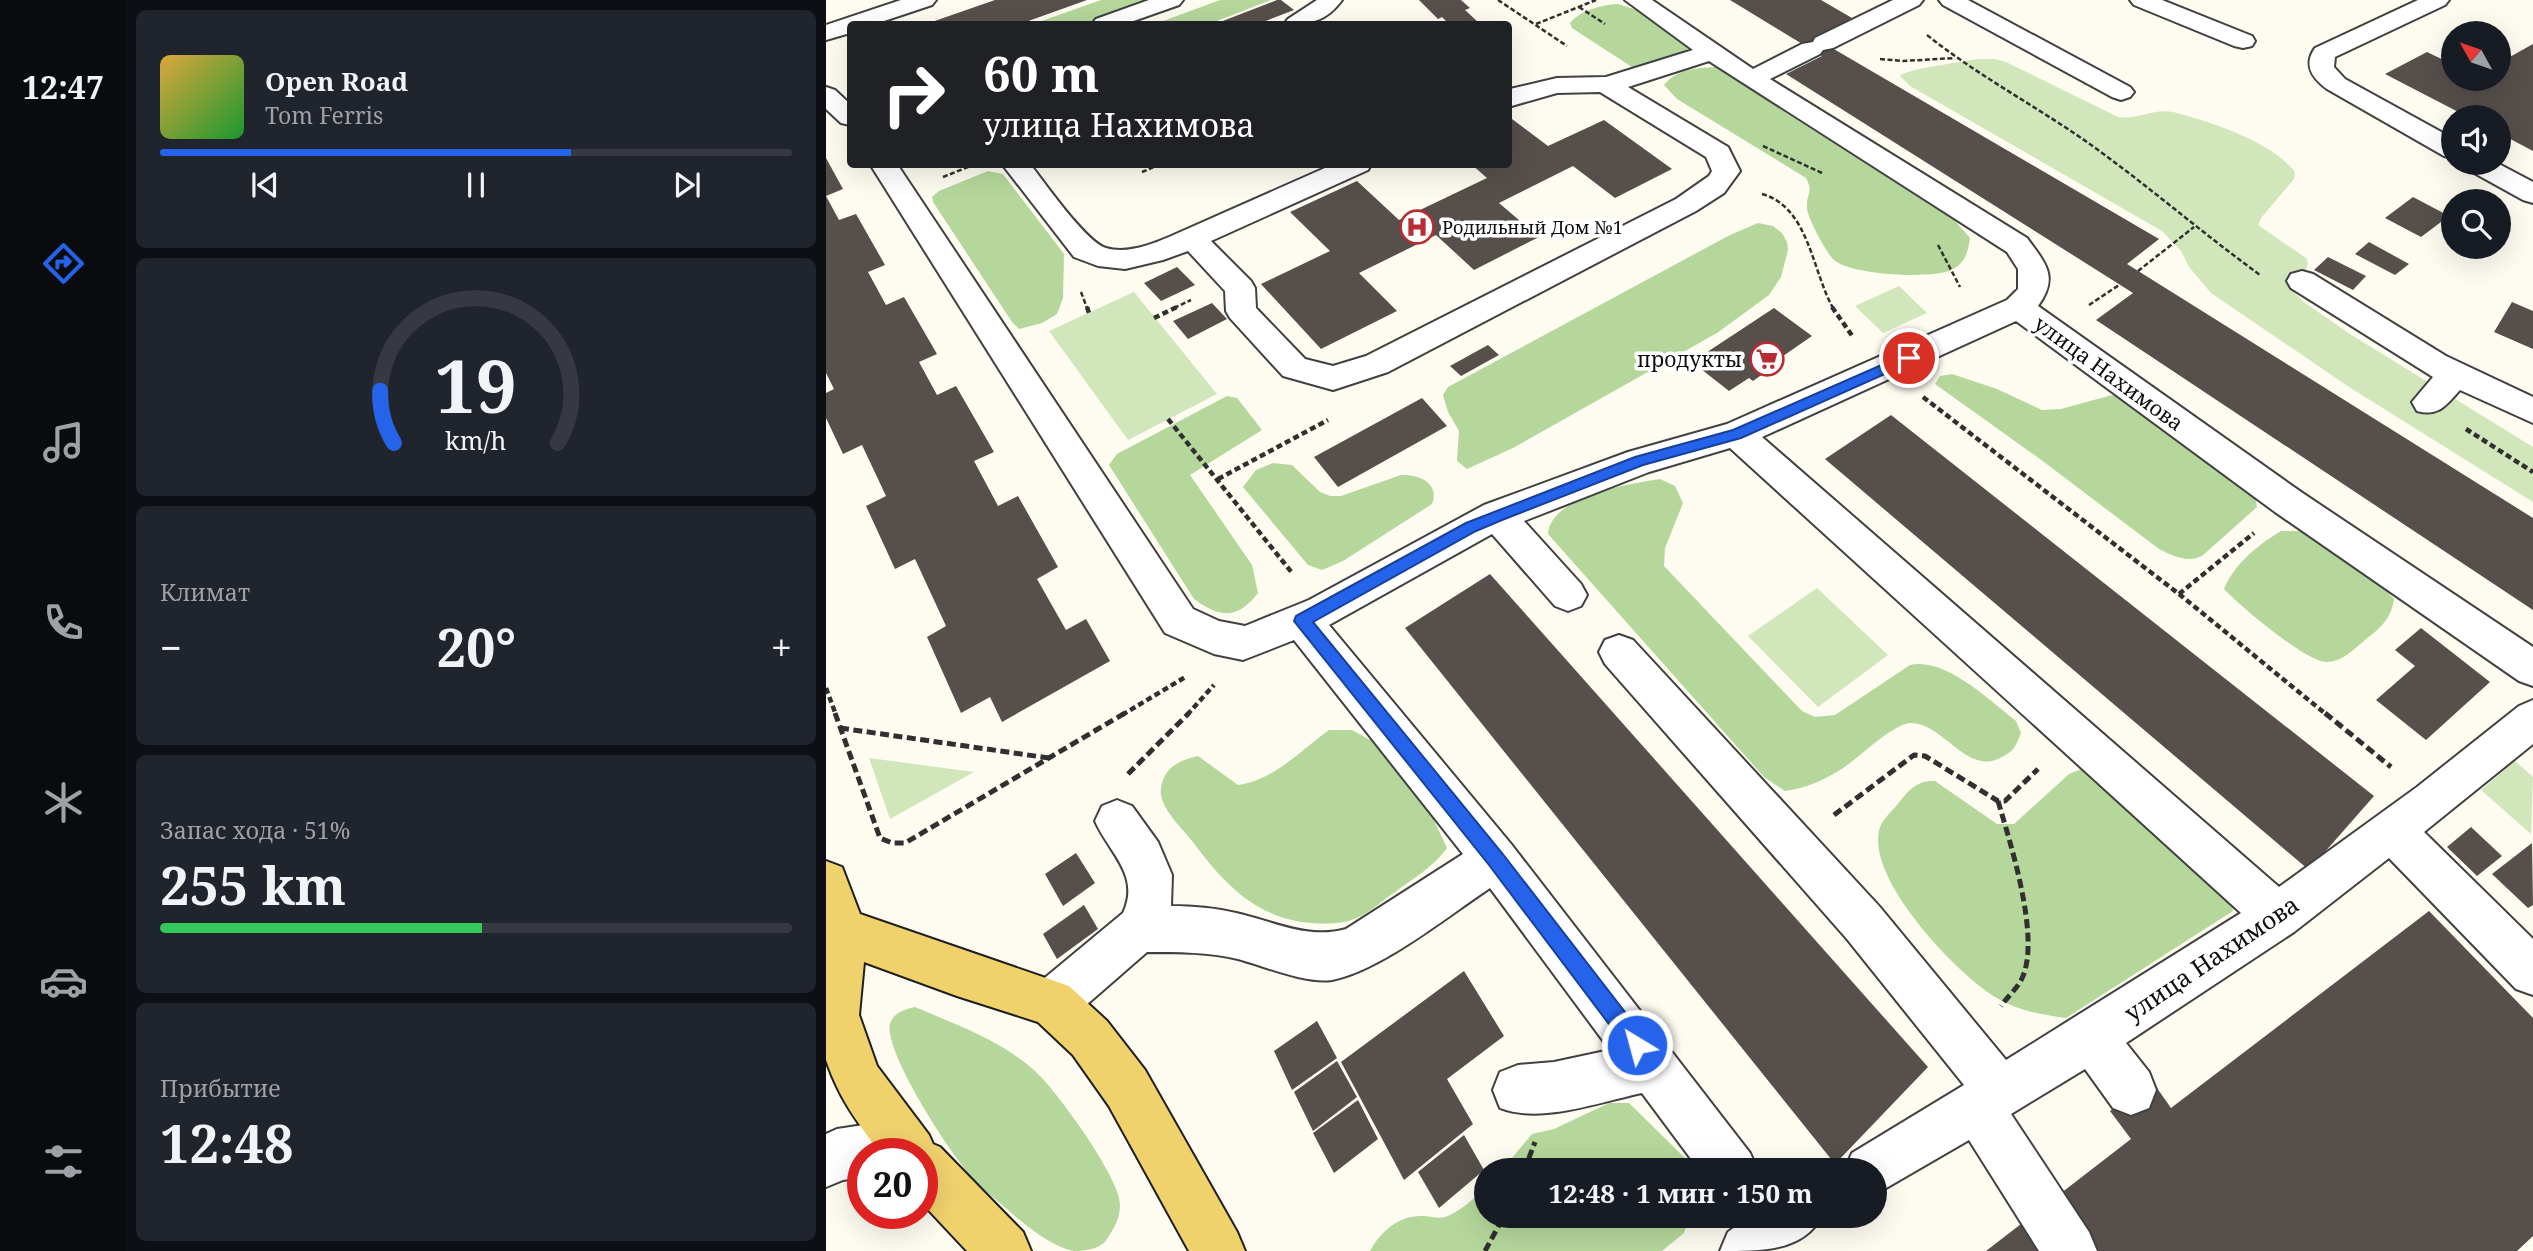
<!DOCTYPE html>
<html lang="ru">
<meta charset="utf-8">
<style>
:root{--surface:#171b24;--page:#20242c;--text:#f1f3f6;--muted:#9ea1a6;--line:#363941;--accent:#2563eb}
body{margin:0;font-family:"Noto Serif",serif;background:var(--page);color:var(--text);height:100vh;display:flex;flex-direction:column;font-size:26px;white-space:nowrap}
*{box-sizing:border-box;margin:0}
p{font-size:23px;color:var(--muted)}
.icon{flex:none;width:38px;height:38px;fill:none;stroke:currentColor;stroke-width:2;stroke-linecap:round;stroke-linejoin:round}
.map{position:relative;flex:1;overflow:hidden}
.panel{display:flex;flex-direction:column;gap:10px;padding:10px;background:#0d0f14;width:700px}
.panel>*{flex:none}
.banner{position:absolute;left:21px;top:21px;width:665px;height:147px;border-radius:7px;box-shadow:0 7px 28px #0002;background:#202124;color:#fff;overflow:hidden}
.needle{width:46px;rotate:310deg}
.fabs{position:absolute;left:1615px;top:21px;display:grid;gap:14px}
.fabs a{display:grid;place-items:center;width:70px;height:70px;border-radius:50%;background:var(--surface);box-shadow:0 7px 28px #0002;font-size:35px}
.speed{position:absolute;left:21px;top:1138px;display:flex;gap:14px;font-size:35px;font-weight:700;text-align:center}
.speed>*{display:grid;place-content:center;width:91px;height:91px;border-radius:50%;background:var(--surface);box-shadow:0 7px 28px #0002;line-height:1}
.speed .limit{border:10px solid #d22;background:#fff;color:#111}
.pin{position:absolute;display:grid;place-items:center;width:60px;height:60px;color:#fff;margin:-30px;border:4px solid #fff;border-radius:50%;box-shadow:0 2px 7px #0007}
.me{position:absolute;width:77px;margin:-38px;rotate:323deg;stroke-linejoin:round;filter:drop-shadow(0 0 5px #0008)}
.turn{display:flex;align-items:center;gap:24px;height:147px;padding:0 21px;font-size:32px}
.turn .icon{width:91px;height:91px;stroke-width:2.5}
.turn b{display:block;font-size:49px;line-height:60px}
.big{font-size:52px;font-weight:700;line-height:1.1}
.panel .card{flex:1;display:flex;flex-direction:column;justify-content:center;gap:10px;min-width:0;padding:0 24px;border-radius:10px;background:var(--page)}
.panel .dial{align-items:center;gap:0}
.dial svg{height:182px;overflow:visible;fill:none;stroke:var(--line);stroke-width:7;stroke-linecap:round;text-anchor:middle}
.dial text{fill:var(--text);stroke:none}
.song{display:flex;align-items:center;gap:21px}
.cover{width:84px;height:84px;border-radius:10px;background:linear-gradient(135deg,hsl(40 70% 55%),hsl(130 70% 35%))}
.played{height:7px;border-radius:4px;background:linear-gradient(90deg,var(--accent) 65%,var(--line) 65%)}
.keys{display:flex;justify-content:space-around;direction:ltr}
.heat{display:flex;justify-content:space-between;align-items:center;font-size:38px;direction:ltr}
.charge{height:10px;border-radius:5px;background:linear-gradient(90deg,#34c759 51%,var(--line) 0)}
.trip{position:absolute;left:648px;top:1158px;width:413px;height:70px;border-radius:35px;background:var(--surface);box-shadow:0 7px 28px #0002;font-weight:700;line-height:70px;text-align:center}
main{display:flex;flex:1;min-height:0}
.dock{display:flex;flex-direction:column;width:126px;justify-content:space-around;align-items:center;background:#090b0e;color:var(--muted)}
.dock .icon{width:49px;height:49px}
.dock .current{color:var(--accent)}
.dock b{font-size:32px;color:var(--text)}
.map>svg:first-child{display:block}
.green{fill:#d1e7bb}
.forest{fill:#b5d79b}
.building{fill:#564f4b}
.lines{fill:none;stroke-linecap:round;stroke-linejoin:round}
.minor-casing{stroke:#414141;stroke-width:4}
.major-casing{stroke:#1f1f1f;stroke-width:4}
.path-far2{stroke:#303030;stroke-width:2.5;stroke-dasharray:5 2.5;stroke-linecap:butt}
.path-far1{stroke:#303030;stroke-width:4.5;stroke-dasharray:6 3.5;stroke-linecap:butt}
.path{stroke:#303030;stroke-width:5;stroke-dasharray:9 4.5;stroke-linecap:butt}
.minor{fill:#fff;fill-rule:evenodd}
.major{fill:#f0d26d;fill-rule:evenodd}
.route{fill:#2563eb;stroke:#184099;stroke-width:2}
.labels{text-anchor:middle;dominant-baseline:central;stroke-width:7;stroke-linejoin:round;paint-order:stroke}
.far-poi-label{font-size:18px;fill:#0e0e0e;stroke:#fff;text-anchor:start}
.poi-label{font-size:21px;fill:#0e0e0e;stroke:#fff;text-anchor:end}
.street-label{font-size:21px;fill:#0e0e0e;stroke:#fff}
.near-street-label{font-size:24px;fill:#0e0e0e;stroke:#fff}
</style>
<main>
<nav class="dock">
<b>12:47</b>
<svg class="icon current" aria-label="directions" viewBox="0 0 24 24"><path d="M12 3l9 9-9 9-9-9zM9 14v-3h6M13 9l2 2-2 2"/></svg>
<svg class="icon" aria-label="music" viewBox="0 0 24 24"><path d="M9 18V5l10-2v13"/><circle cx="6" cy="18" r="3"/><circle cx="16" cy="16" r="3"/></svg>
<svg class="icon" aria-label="phone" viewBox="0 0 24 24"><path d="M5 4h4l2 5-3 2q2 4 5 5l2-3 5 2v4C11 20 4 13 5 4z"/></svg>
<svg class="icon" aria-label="climate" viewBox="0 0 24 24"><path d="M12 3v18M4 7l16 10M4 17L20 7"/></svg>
<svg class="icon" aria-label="car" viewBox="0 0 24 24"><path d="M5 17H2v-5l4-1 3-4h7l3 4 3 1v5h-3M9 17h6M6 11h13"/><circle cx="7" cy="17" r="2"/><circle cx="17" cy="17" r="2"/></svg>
<svg class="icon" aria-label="filters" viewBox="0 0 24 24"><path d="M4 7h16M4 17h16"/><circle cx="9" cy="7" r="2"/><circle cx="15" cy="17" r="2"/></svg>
</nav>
<section class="panel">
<div class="card">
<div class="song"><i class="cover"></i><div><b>Open Road</b><p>Tom Ferris</p></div></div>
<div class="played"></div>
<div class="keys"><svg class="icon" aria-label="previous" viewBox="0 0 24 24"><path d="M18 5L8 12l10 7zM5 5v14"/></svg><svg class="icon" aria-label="pause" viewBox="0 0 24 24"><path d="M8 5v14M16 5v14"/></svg><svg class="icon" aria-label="next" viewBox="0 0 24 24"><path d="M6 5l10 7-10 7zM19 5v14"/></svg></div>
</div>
<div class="card dial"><svg viewBox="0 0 100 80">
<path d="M14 69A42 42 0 1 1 86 69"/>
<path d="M14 69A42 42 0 0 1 8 46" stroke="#2563eb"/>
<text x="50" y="56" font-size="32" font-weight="700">19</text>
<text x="50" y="72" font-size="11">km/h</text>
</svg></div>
<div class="card"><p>Климат</p>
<div class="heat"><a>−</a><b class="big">20°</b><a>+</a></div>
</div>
<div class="card"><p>Запас хода · 51%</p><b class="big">255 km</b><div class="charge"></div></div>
<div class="card"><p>Прибытие</p><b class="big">12:48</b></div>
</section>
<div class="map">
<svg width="1707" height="1251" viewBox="0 0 1707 1251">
<rect width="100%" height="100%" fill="#fefbf0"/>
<!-- green -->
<g class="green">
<path d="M 1151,59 L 1169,59 L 1180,62 L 1292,117 C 1312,120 1327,108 1347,112 C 1385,122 1445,141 1469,172 L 1468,179 L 1435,218 L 1432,225 L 1480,258 L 1482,263 L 1480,270 L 1465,282 L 1465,289 L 1478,302 L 1524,334 L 1707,447 L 1707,502 L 1523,387 L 1385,293 L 1363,267 L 1355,251 L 1336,231 L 1084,86 L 1074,76 C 1082,68 1135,63 1151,59 Z"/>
<polygon points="1073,286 1101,313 1057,333 1029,306"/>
<polygon points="308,292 391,394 302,440 223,331"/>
<polygon points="991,588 1062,655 992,707 922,636"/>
<polygon points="43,758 148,772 64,819"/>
<polygon points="1689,761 1707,777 1705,834 1655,790"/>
</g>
<!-- forest -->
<g class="forest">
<polygon points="275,0 326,0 259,24 207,24"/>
<polygon points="394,0 445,0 383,24 329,24"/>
<path d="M 792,4 L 817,12 L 863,47 L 858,53 L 809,69 L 746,28 L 744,23 C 755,10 776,5 792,4 Z"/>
<path d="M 889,67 L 1129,221 L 1144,238 C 1142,251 1140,262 1127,269 C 1109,280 1024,275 1008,260 C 1001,254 981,217 981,208 C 980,193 988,193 980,178 L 851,99 L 838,85 C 851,69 870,68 889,67 Z"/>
<polygon points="162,171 177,174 238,254 237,298 231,314 216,323 193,329 186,322 107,202 106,197 113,191"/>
<polygon points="932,223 947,226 956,233 961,242 962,250 955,277 943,295 891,333 687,448 641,469 631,461 633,431 622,412 617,395 622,387 902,236"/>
<path d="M 1126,374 L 1171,389 L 1216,410 L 1235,409 L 1286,395 L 1304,402 L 1429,494 L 1431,507 L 1376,556 C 1361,563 1347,556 1333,549 L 1214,459 L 1109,384 L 1114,376 Z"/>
<path d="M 401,396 L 411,398 L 436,430 L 364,475 L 426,565 L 432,593 C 411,620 394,618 368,599 L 283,465 L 291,454 Z"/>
<path d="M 447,463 L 466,465 L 494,492 L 504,496 L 515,496 L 575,475 C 593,474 614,483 606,504 L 517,561 L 496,570 L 482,565 L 417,487 L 430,470 Z"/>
<path d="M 834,479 L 849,486 L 857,503 L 839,548 L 838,566 L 976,711 L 989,717 L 1009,715 L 1084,665 C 1119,657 1163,700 1190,721 L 1195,733 C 1190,746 1188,751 1176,757 C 1141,777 1118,723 1085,723 C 1067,723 1031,760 1014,770 C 996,781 980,788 959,791 L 938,777 L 722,534 C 725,496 802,484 834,479 Z"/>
<path d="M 1455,531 L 1477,531 L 1551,581 L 1568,599 C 1565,620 1554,628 1538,641 C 1527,650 1516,662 1500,662 C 1479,661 1414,606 1398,589 C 1409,563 1432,545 1455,531 Z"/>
<path d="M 503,730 L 526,730 L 546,741 L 605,814 L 621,848 C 607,867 588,878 569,892 C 556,901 542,914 528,919 C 516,924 499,924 486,923 C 431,919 398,884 367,842 C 356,828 332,807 335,788 C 338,767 354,760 372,756 L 412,785 C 448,780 474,751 503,730 Z"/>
<path d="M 1256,769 L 1403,888 L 1407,911 L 1240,1018 C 1214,1014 1192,1011 1169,997 C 1130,973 1042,881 1053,831 C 1055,821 1064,813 1071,805 C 1082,791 1090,780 1109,781 L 1171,824 L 1188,824 L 1243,774 Z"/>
<path d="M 89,1007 C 131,1025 175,1040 210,1072 C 230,1090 295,1179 294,1205 C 294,1219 288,1228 281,1239 C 275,1249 259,1251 248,1251 C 217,1245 181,1208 156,1188 C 133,1169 57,1052 64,1024 C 67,1013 79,1009 89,1007 Z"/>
<polygon points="783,1103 803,1103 862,1161 864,1171 675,1171 706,1134 728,1129"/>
<path d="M 660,1188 L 660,1216 L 864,1216 L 858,1233 L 836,1251 L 544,1251 C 555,1231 573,1215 597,1216 C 603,1216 612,1219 619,1217 C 634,1212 648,1198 660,1188 Z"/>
</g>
<!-- building -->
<g class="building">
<polygon points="261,0 194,24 100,24 169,0"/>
<polygon points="451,0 455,0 468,10 432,24 389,24"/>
<polygon points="593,0 635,0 644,8 639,10 652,22 623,24 616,17 612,19"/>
<polygon points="904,0 995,0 1026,18 989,38 1333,239 1301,264 1707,518 1707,610 1270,320 1307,293 960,74 996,56"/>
<polygon points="1707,44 1707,151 1673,133 1673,117 1642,117 1559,74 1601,52 1628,65 1628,79 1673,79 1673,63"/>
<polygon points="682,116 722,146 778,120 846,169 789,198 747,166 673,203 713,237 648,270 610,235 533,273 571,311 495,349 435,284 504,251 464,212 531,181 573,220 661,178 645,164 682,164"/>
<polygon points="0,158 17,189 0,196"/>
<polygon points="0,196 13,220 30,214 59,265 42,272 60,305 78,297 111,354 93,362 111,395 130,386 168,452 148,461 172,506 192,496 232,567 211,579 240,630 260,619 284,661 176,722 164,697 135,713 101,637 120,626 89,559 69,569 40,506 60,496 36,445 17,454 0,418 0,393 8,389 0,373"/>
<polygon points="1587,197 1623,216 1595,237 1559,218"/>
<polygon points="1543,242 1583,264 1569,275 1529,254"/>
<polygon points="1502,257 1540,276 1527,290 1488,270"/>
<polygon points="351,267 369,285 335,301 318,283"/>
<polygon points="1686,302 1707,311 1707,349 1668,332"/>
<polygon points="386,303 401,319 362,339 347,321"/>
<polygon points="948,308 986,336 938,369 941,371 927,381 923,378 903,391 866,362"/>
<polygon points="662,345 673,355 635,376 624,366"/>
<polygon points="596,398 621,426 512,487 488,457"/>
<polygon points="1065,415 1548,796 1483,870 999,459"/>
<polygon points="664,574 1102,1067 1009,1164 579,628"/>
<polygon points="1595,628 1664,682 1600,740 1550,700 1589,666 1569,650"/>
<polygon points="1645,827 1676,856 1651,876 1621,847"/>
<polygon points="1706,843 1707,905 1702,908 1666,874"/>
<polygon points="250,853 269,883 237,906 219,874"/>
<polygon points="258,905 272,929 231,959 217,934"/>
<polygon points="1603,911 1707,1018 1707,1236 1691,1251 1160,1251 1305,1139 1284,1111 1326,1081 1345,1108"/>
<polygon points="638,971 678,1036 621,1079 647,1124 578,1180 515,1062"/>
<polygon points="491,1021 511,1058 466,1090 448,1051"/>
<polygon points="511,1061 531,1097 487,1131 468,1092"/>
<polygon points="532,1100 552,1139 508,1173 487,1133"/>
<polygon points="638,1135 658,1170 613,1208 592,1172"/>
</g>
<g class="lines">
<defs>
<g id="minor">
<polygon points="75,0 110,0 106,5 49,24 24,24 24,33 0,40 0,25"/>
<polygon points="323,0 357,0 353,5 299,24 266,24 270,19"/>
<path d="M 491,0 L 516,0 C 500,22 484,24 458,24 L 462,19 Z"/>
<path d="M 799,0 L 826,0 L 927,69 L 976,44 L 987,42 L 989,38 L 1067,0 L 1097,0 L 1093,5 L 1007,48 L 997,50 L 994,54 L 944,79 L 1201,238 C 1220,264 1233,277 1212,306 L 1475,492 L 1707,647 L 1707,686 L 1693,681 L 1449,512 L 1190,321 L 936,437 L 1453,887 L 1591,787 L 1693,706 L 1707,700 L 1707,744 L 1598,832 L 1707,939 L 1707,995 L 1690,989 L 1563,858 L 1468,932 L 1300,1043 L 1323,1072 L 1330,1090 L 1323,1108 L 1305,1115 L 1287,1108 L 1259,1069 L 1185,1114 L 1263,1232 L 1271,1251 L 1213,1251 L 1143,1140 L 1048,1195 L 1048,1171 L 1018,1171 L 1026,1153 L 1138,1085 L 1021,939 L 779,664 L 773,652 L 779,640 L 793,635 L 807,640 L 1053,906 L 1180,1060 L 1415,913 L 904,448 L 823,472 L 698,521 L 755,584 L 761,595 L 755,606 L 742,611 L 729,606 L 666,534 L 503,625 L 685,844 L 924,1153 L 932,1171 L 874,1171 L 816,1093 C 774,1102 714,1124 674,1108 L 667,1090 L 674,1072 L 692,1065 L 728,1062 L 784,1050 L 664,888 C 622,916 554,971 506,980 C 480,984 438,966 412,959 C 383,952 352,952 321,952 L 243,1020 L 226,1027 L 209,1020 L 202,1003 L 209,986 L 297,913 C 315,875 283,853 269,821 L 276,806 L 291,800 L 306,806 L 332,842 L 346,875 L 345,906 C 367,906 389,908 410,913 C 447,921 482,940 520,929 L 637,854 L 468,640 L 417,660 L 388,654 L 339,633 L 44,164 L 71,164 L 367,609 L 393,621 L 419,626 L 483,600 L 658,505 L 802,452 L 901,424 L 1181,300 L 1192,289 L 1192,269 L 1181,252 L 883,61 L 802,87 L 902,147 L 914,171 L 898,193 L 870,211 L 562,372 L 507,390 L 457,376 L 404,318 L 400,311 L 399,291 L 362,251 L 337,260 L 299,269 L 272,266 L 248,257 L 176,164 L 204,164 C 219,183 260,242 280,248 C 301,254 324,245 343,237 L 508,164 L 545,164 L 542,170 L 385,241 L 425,281 L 429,288 L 430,308 L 479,359 L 507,366 L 540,356 L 850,199 L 883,176 L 886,171 L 880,157 L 774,92 L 731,93 L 682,107 L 684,89 L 731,78 L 780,77 L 867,50 Z"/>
<polygon points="1113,0 1142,0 1304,87 1308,92 1304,97 1295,100 1286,97 1117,5"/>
<polygon points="1304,0 1336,0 1426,36 1429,41 1426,46 1417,48 1408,46 1308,5"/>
<path d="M 1592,0 L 1623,0 L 1619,5 L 1509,57 L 1508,67 L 1519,79 L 1628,139 L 1628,158 L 1618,156 L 1501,89 C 1486,78 1477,65 1489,48 Z"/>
<polygon points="0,87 9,90 24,104 24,125 15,123 0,109"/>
<polygon points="1637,163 1671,163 1707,182 1707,203 1697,200 1641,169"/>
<path d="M 1476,271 L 1487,274 L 1620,356 L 1707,397 L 1707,423 L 1634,390 C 1620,405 1613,417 1591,411 L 1586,402 L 1607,377 L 1465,288 L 1461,281 L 1465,274 Z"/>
<polygon points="77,1119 95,1127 103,1145 96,1160 96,1153 37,1153 37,1177 17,1180 0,1187 0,1134 11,1129"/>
<path d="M 924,1216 L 996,1216 C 977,1251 938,1251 894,1251 L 902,1232 Z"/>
</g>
<path id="major" d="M 0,861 L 16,867 L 34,914 L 243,986 L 281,1021 L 319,1070 L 411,1232 L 419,1251 L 363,1251 L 283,1106 L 247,1055 L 212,1022 L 131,996 L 38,962 L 33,1015 L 51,1066 L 103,1135 L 107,1144 L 114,1147 L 197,1232 L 205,1251 L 141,1251 L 96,1203 L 96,1153 L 54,1153 C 30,1120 14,1100 0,1060 Z"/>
</defs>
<!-- minor casing -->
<use href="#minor" class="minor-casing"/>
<!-- major casing -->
<use href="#major" class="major-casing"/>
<!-- path-far2 -->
<g class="path-far2">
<polyline points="672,0 741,46"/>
<polyline points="753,7 779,24"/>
<polyline points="710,24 770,0"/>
<path d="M 1101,35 C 1151,75 1208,105 1261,142 C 1320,184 1375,232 1434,275"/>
<polyline points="1054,59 1077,61 1129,58"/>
<polyline points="937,146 996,173"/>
<polyline points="316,172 335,164"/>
<polyline points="117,177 147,165"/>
<path d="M 936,194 C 983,207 986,271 1007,308"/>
<polyline points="1112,245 1134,287"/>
<polyline points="1312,271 1368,227"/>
<polyline points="255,292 261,308"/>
<polyline points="1263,305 1293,285"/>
<polyline points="348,308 365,300"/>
</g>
<!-- path-far1 -->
<g class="path-far1">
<polyline points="261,307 263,313"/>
<polyline points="1006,307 1027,337"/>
<polyline points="328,318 351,307"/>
<polyline points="1097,397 1353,594 1501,715"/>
<polyline points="342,419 467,574"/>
<polyline points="1640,429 1707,472"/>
<polyline points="392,479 502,420"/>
<polyline points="1353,594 1428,533"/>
<polyline points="0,688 10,715"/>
<polyline points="296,715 361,676"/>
<polyline points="361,715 388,685"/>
</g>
<!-- path -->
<g class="path">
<polyline points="9,713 54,838 66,843 79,843 299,713"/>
<polyline points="1499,713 1565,767"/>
<polyline points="14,728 223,758"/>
<polyline points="302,774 363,713"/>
<path d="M 1172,801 C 1184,842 1214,935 1197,976 C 1193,987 1182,996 1175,1006"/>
<polyline points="1008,815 1088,755 1099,756 1172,801 1179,801 1212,769"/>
<polyline points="698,1171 709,1142"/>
<polyline points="659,1251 678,1216"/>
</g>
<!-- minor -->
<use href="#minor" class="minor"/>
<!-- major -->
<use href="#major" class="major"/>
</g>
<!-- route -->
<polygon class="route" points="1083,353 1090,358 1088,361 915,438 817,465 676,520 650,531 487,622 676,853 819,1038 822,1045 819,1052 811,1055 804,1052 663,865 468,621 470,616 640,523 809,457 907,430"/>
<!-- icons -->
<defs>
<symbol id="hospital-ring" viewBox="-11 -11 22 22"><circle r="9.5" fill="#fff" stroke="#b62e33" stroke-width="1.5"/><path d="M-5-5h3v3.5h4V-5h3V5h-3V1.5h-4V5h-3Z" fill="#b62e33"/></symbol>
<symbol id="supermarket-ring" viewBox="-11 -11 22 22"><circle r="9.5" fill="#fff" stroke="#b62e33" stroke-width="1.5"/><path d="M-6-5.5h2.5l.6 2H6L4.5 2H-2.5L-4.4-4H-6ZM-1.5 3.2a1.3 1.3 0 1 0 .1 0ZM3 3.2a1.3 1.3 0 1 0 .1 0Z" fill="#b62e33"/></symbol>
</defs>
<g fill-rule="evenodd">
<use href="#hospital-ring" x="572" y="208" width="38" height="38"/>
<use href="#supermarket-ring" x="922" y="340" width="38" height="38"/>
</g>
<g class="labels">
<!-- far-poi labels -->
<g class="far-poi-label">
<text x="616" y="227">Родильный Дом №1</text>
</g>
<!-- poi labels -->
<g class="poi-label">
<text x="916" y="359">продукты</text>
</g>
<!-- street labels -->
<g class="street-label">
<text transform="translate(1283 373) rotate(36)">улица Нахимова</text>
</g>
<!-- near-street labels -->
<g class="near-street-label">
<text transform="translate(1385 958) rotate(-34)">улица Нахимова</text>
</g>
</g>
</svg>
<div class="fabs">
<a><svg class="needle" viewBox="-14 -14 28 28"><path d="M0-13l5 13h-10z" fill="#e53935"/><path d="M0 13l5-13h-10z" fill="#9ea1a6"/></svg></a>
<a><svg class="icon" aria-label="sound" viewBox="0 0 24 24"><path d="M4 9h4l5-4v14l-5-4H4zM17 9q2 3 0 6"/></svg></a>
<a><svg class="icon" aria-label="search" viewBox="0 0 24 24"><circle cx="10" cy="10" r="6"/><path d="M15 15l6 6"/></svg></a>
</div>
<div class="speed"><div class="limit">20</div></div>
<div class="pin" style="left:1083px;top:358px;background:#d93025"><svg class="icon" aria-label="arrive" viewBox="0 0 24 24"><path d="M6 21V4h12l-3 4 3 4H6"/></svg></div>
<svg class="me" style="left:811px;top:1045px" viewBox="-20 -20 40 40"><circle r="17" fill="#2563eb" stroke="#fff" stroke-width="3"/><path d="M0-11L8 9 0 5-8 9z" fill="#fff"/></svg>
<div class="trip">12:48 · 1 мин · 150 m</div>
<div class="banner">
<div class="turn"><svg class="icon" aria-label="right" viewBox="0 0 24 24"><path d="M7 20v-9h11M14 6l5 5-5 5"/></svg><div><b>60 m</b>улица Нахимова</div></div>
</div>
</div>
</main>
